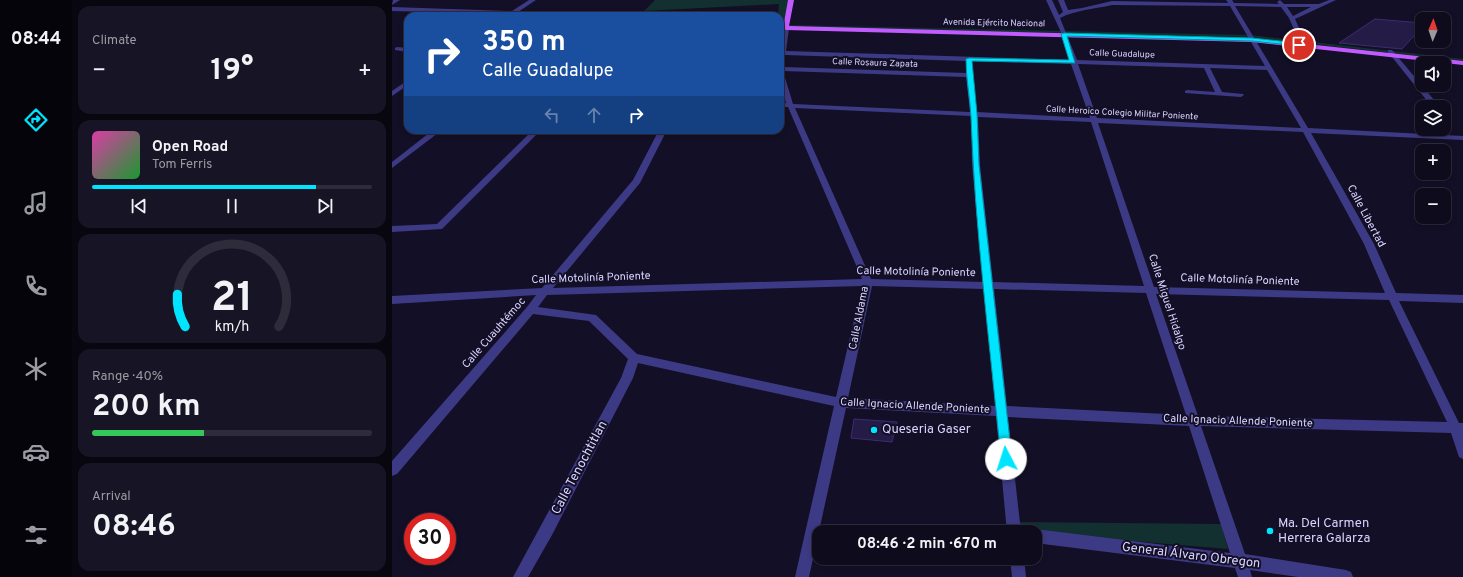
<!DOCTYPE html>
<meta charset="utf-8">
<style>
:root{--surface:#0e0b1c;--page:#171425;--text:#f1f3f6;--muted:#9b9ba3;--line:#2e2b3b;--accent:#00e5ff}
body{margin:0;font-family:Overpass,sans-serif;background:var(--page);color:var(--text);height:100vh;display:flex;flex-direction:column;font-size:15px;white-space:nowrap}
*{box-sizing:border-box;margin:0}
p{font-size:13px;color:var(--muted)}
.icon{flex:none;width:22px;height:22px;fill:none;stroke:currentColor;stroke-width:2;stroke-linecap:round;stroke-linejoin:round}
.map{position:relative;flex:1;overflow:hidden}
.drawer{display:flex;flex-direction:column;gap:6px;padding:6px;background:#08060f;width:320px}
.drawer>*{flex:none}
.banner{position:absolute;left:12px;top:12px;width:380px;height:122px;border-radius:12px;box-shadow:0 2px 6px #0003,0 0 0 1px var(--line);background:#1a4fa0;color:#fff;overflow:hidden}
.needle{width:26px;rotate:2deg}
.buttons{position:absolute;left:1023px;top:12px;display:grid;gap:8px}
.buttons a{display:grid;place-items:center;width:36px;height:36px;border-radius:8px;background:var(--surface);box-shadow:0 2px 6px #0003,0 0 0 1px var(--line);font-size:20px}
.speed{position:absolute;left:12px;top:513px;display:flex;gap:8px;font-size:20px;font-weight:700;text-align:center}
.speed>*{display:grid;place-content:center;width:52px;height:52px;border-radius:50%;background:var(--surface);box-shadow:0 2px 6px #0003,0 0 0 1px var(--line);line-height:1}
.speed .limit{border:6px solid #d22;background:#fff;color:#111}
.pin{position:absolute;display:grid;place-items:center;width:34px;height:34px;color:#fff;margin:-17px;border:2px solid #fff;border-radius:50%;box-shadow:0 1px 4px #0007}
.me{position:absolute;width:44px;margin:-22px;rotate:355deg;stroke-linejoin:round;filter:drop-shadow(0 0 3px #0008)}
.turn{display:flex;align-items:center;gap:14px;height:84px;padding:0 12px;font-size:18px}
.turn .icon{width:52px;height:52px;stroke-width:2.5}
.turn b{display:block;font-size:28px;line-height:34px}
.lanes{display:flex;align-items:center;height:38px;padding:0 12px;background:#0003;justify-content:center;gap:20px;direction:ltr}
.lanes .off{opacity:.35}
.big{font-size:30px;font-weight:700;line-height:1.1}
.drawer .tile{flex:1;display:flex;flex-direction:column;justify-content:center;gap:6px;min-width:0;padding:0 14px;border-radius:12px;background:var(--page)}
.drawer .dial{align-items:center;gap:0}
.dial svg{height:104px;overflow:visible;fill:none;stroke:var(--line);stroke-width:7;stroke-linecap:round;text-anchor:middle}
.dial text{fill:var(--text);stroke:none}
.song{display:flex;align-items:center;gap:12px}
.cover{width:48px;height:48px;border-radius:6px;background:linear-gradient(135deg,hsl(320 70% 55%),hsl(130 70% 35%))}
.played{height:4px;border-radius:2px;background:linear-gradient(90deg,var(--accent) 80%,var(--line) 80%)}
.keys{display:flex;justify-content:space-around;direction:ltr}
.heat{display:flex;justify-content:space-between;align-items:center;font-size:22px;direction:ltr}
.charge{height:6px;border-radius:3px;background:linear-gradient(90deg,#34c759 40%,var(--line) 0)}
.trip{position:absolute;left:420px;top:525px;width:230px;height:40px;border-radius:12px;background:var(--surface);box-shadow:0 2px 6px #0003,0 0 0 1px var(--line);font-weight:700;line-height:40px;text-align:center}
main{display:flex;flex:1;min-height:0}
.tab-bar{display:flex;flex-direction:column;width:72px;justify-content:space-around;align-items:center;background:#06040b;color:var(--muted)}
.tab-bar .icon{width:28px;height:28px}
.tab-bar .active{color:var(--accent)}
.tab-bar b{font-size:18px;color:var(--text)}
.map>svg:first-child{display:block}
.green{fill:#12302f}
.building{fill:#241b47;stroke:#3b2d73}
.lines{fill:none;stroke-linecap:round;stroke-linejoin:round}
.minor{fill:#3d3a85;fill-rule:evenodd}
.major{fill:#c25bff;fill-rule:evenodd}
.route{fill:#00e5ff;stroke:#0095a6}
.poi-dot{fill:#00e5ff;stroke:#130f26;stroke-width:1.5}
.labels{text-anchor:middle;dominant-baseline:central;stroke-width:4;stroke-linejoin:round;paint-order:stroke}
.far-street-label{font-size:9px;fill:#d9d4ff;stroke:#130f26}
.street-label{font-size:11px;fill:#d9d4ff;stroke:#130f26}
.near-poi-label{font-size:13px;fill:#d9d4ff;stroke:#130f26;text-anchor:start}
.near-street-label{font-size:13px;fill:#d9d4ff;stroke:#130f26}
</style>
<main>
<nav class="tab-bar">
<b>08:44</b>
<svg class="icon active" aria-label="directions" viewBox="0 0 24 24"><path d="M12 3l9 9-9 9-9-9zM9 14v-3h6M13 9l2 2-2 2"/></svg>
<svg class="icon" aria-label="music" viewBox="0 0 24 24"><path d="M9 18V5l10-2v13"/><circle cx="6" cy="18" r="3"/><circle cx="16" cy="16" r="3"/></svg>
<svg class="icon" aria-label="phone" viewBox="0 0 24 24"><path d="M5 4h4l2 5-3 2q2 4 5 5l2-3 5 2v4C11 20 4 13 5 4z"/></svg>
<svg class="icon" aria-label="climate" viewBox="0 0 24 24"><path d="M12 3v18M4 7l16 10M4 17L20 7"/></svg>
<svg class="icon" aria-label="car" viewBox="0 0 24 24"><path d="M5 17H2v-5l4-1 3-4h7l3 4 3 1v5h-3M9 17h6M6 11h13"/><circle cx="7" cy="17" r="2"/><circle cx="17" cy="17" r="2"/></svg>
<svg class="icon" aria-label="filters" viewBox="0 0 24 24"><path d="M4 7h16M4 17h16"/><circle cx="9" cy="7" r="2"/><circle cx="15" cy="17" r="2"/></svg>
</nav>
<section class="drawer">
<div class="tile"><p>Climate</p>
<div class="heat"><a>−</a><b class="big">19°</b><a>+</a></div>
</div>
<div class="tile">
<div class="song"><i class="cover"></i><div><b>Open Road</b><p>Tom Ferris</p></div></div>
<div class="played"></div>
<div class="keys"><svg class="icon" aria-label="previous" viewBox="0 0 24 24"><path d="M18 5L8 12l10 7zM5 5v14"/></svg><svg class="icon" aria-label="pause" viewBox="0 0 24 24"><path d="M8 5v14M16 5v14"/></svg><svg class="icon" aria-label="next" viewBox="0 0 24 24"><path d="M6 5l10 7-10 7zM19 5v14"/></svg></div>
</div>
<div class="tile dial"><svg viewBox="0 0 100 80">
<path d="M14 69A42 42 0 1 1 86 69"/>
<path d="M14 69A42 42 0 0 1 8 44" stroke="#00e5ff"/>
<text x="50" y="56" font-size="32" font-weight="700">21</text>
<text x="50" y="72" font-size="11">km/h</text>
</svg></div>
<div class="tile"><p>Range · 40%</p><b class="big">200 km</b><div class="charge"></div></div>
<div class="tile"><p>Arrival</p><b class="big">08:46</b></div>
</section>
<div class="map">
<svg width="1071" height="577" viewBox="0 0 1071 577">
<rect width="100%" height="100%" fill="#130f26"/>
<!-- green -->
<g class="green">
<polygon points="263,0 397,0 388,60 388,16 386,16 387,4 252,11"/>
<polygon points="397,25 858,35 1071,59 1071,61 859,37 396,27"/>
<polygon points="627,522 829,524 836,549 643,533 643,532 628,532"/>
</g>
<!-- building -->
<g class="building">
<polygon points="983,19 1030,23 1030,27 1010,49 947,43"/>
<polygon points="462,419 505,422 500,442 459,438"/>
</g>
<g class="lines">
<!-- minor -->
<g class="minor">
<polygon points="1,0 8,0 0,5"/>
<polygon points="137,0 144,0 120,16 113,16 115,14 0,11 0,7 120,11"/>
<path d="M 654,0 L 660,0 L 667,15 L 671,12 L 666,0 L 672,0 L 676,10 L 690,8 L 720,1 L 836,3 L 834,0 L 840,0 L 842,3 L 887,4 L 885,2 L 888,0 L 892,4 L 927,4 L 937,0 L 944,0 L 903,19 L 913,41 L 910,43 L 907,41 L 897,18 L 889,7 L 843,6 L 916,128 L 1071,136 L 1071,140 L 919,133 L 982,244 L 1004,293 L 1071,295 L 1071,303 L 1007,301 L 1067,423 L 1071,423 L 1071,459 L 1067,457 L 1059,433 L 809,426 L 853,554 L 954,570 L 959,572 L 961,577 L 906,577 L 858,570 L 860,577 L 846,577 L 843,568 L 643,543 L 643,532 L 638,532 L 643,529 L 838,553 L 797,426 L 616,417 L 629,532 L 615,532 L 604,416 L 454,408 L 417,577 L 403,577 L 442,406 L 246,363 L 241,378 L 160,535 L 136,577 L 121,577 L 229,378 L 236,359 L 197,321 L 141,314 L 5,474 L 0,476 L 0,461 L 135,307 L 144,295 L 0,304 L 0,296 L 150,288 L 241,180 L 267,130 L 275,130 L 248,183 L 161,288 L 470,279 L 396,107 L 388,107 L 388,103 L 394,103 L 388,82 L 388,48 L 391,30 L 388,30 L 388,26 L 397,28 L 394,51 L 678,60 L 668,30 ZM 720,5 L 838,6 L 873,66 L 685,60 L 668,18 C 683,10 703,9 720,5 ZM 895,7 L 919,7 L 901,16 ZM 393,55 L 574,61 L 574,73 L 391,67 ZM 580,61 L 679,64 L 698,118 L 585,112 L 580,75 ZM 686,64 L 812,68 L 823,92 L 795,90 L 793,91 L 793,93 L 849,97 L 852,95 L 851,94 L 830,92 L 818,68 L 875,70 L 909,128 L 705,118 ZM 391,71 L 574,77 L 578,112 L 401,104 ZM 403,108 L 579,116 L 580,165 L 591,282 L 479,279 ZM 586,117 L 699,122 L 752,286 L 601,282 L 588,165 ZM 706,123 L 911,132 L 972,244 L 993,293 L 762,287 ZM 470,286 L 444,397 L 245,354 L 204,315 L 146,307 L 155,295 ZM 480,286 L 592,289 L 603,406 L 456,398 ZM 602,289 L 754,293 L 794,415 L 615,406 ZM 764,294 L 997,300 L 1055,422 L 806,416 Z"/>
<polygon points="302,12 304,13 305,16 282,15 285,13"/>
<polygon points="344,13 346,14 346,16 311,16 314,14"/>
<polygon points="5,47 16,48 16,52 3,50 3,48"/>
<polygon points="996,50 1000,50 1048,107 1040,107 996,52"/>
<polygon points="16,80 16,85 0,96 0,91"/>
<polygon points="41,130 50,130 0,168 0,162"/>
<polygon points="141,130 149,130 50,229 0,232 0,226 45,224"/>
<polygon points="618,558 632,558 634,577 620,577"/>
</g>
<!-- major -->
<polygon class="major" points="396,0 402,0 397,26 860,38 1071,61 1071,65 860,42 394,30 391,28"/>
</g>
<!-- route -->
<path class="route" d="M 672,33 L 860,38 L 907,43 L 910,45 L 907,46 L 860,41 L 675,36 L 683,63 L 580,61 L 585,114 L 587,165 L 620,459 L 619,462 L 614,464 L 610,462 L 609,459 C 598,345 583,231 579,117 C 578,97 574,79 574,59 L 577,58 L 677,60 L 669,34 Z"/>
<!-- markers -->
<g class="poi-dot">
<circle cx="482" cy="430" r="4"/>
<circle cx="878" cy="531" r="4"/>
</g>
<g class="labels">
<!-- far-street labels -->
<g class="far-street-label">
<text transform="translate(602 23) rotate(1)">Avenida Ejército Nacional</text>
<text transform="translate(730 54) rotate(2)">Calle Guadalupe</text>
<text transform="translate(483 63) rotate(2)">Calle Rosaura Zapata</text>
<text transform="translate(730 113) rotate(3)">Calle Heroico Colegio Militar Poniente</text>
</g>
<!-- street labels -->
<g class="street-label">
<text transform="translate(974 216) rotate(62)">Calle Libertad</text>
<text transform="translate(524 272) rotate(1)">Calle Motolinía Poniente</text>
<text transform="translate(199 278) rotate(-2)">Calle Motolinía Poniente</text>
<text transform="translate(848 280) rotate(2)">Calle Motolinía Poniente</text>
<text transform="translate(775 302) rotate(72)">Calle Miguel Hidalgo</text>
<text transform="translate(467 318) rotate(-79)">Calle Aldama</text>
<text transform="translate(102 333) rotate(-49)">Calle Cuauhtémoc</text>
<text transform="translate(523 406) rotate(3)">Calle Ignacio Allende Poniente</text>
<text transform="translate(846 421) rotate(2)">Calle Ignacio Allende Poniente</text>
</g>
<!-- near-poi labels -->
<g class="near-poi-label">
<text x="490" y="430">Queseria Gaser</text>
<text x="886" y="524">Ma. Del Carmen<tspan x="886" dy="15">Herrera Galarza</tspan></text>
</g>
<!-- near-street labels -->
<g class="near-street-label">
<text transform="translate(188 468) rotate(-62)">Calle Tenochtitlan</text>
<text transform="translate(799 556) rotate(7)">General Álvaro Obregon</text>
</g>
</g>
</svg>
<div class="buttons">
<a><svg class="needle" viewBox="-14 -14 28 28"><path d="M0-13l5 13h-10z" fill="#e53935"/><path d="M0 13l5-13h-10z" fill="#9b9ba3"/></svg></a>
<a><svg class="icon" aria-label="sound" viewBox="0 0 24 24"><path d="M4 9h4l5-4v14l-5-4H4zM17 9q2 3 0 6"/></svg></a>
<a><svg class="icon" aria-label="layers" viewBox="0 0 24 24"><path d="M12 4l9 5-9 5-9-5zM3 14l9 5 9-5"/></svg></a>
<a>+</a>
<a>−</a>
</div>
<div class="speed"><div class="limit">30</div></div>
<div class="pin" style="left:907px;top:45px;background:#d93025"><svg class="icon" aria-label="arrive" viewBox="0 0 24 24"><path d="M6 21V4h12l-3 4 3 4H6"/></svg></div>
<svg class="me" style="left:614px;top:459px" viewBox="-20 -20 40 40"><circle r="19" fill="#fff"/><path d="M0-13L10 11 0 6-10 11z" fill="#00e5ff"/></svg>
<div class="trip">08:46 · 2 min · 670 m</div>
<div class="banner">
<div class="turn"><svg class="icon" aria-label="right" viewBox="0 0 24 24"><path d="M7 20v-9h11M14 6l5 5-5 5"/></svg><div><b>350 m</b>Calle Guadalupe</div></div>
<div class="lanes"><svg class="icon off" aria-label="left" viewBox="0 0 24 24"><path d="M17 20v-9H6M10 6l-5 5 5 5"/></svg><svg class="icon off" aria-label="ahead" viewBox="0 0 24 24"><path d="M12 20V5M6 11l6-6 6 6"/></svg><svg class="icon" aria-label="right" viewBox="0 0 24 24"><path d="M7 20v-9h11M14 6l5 5-5 5"/></svg></div>
</div>
</div>
</main>
